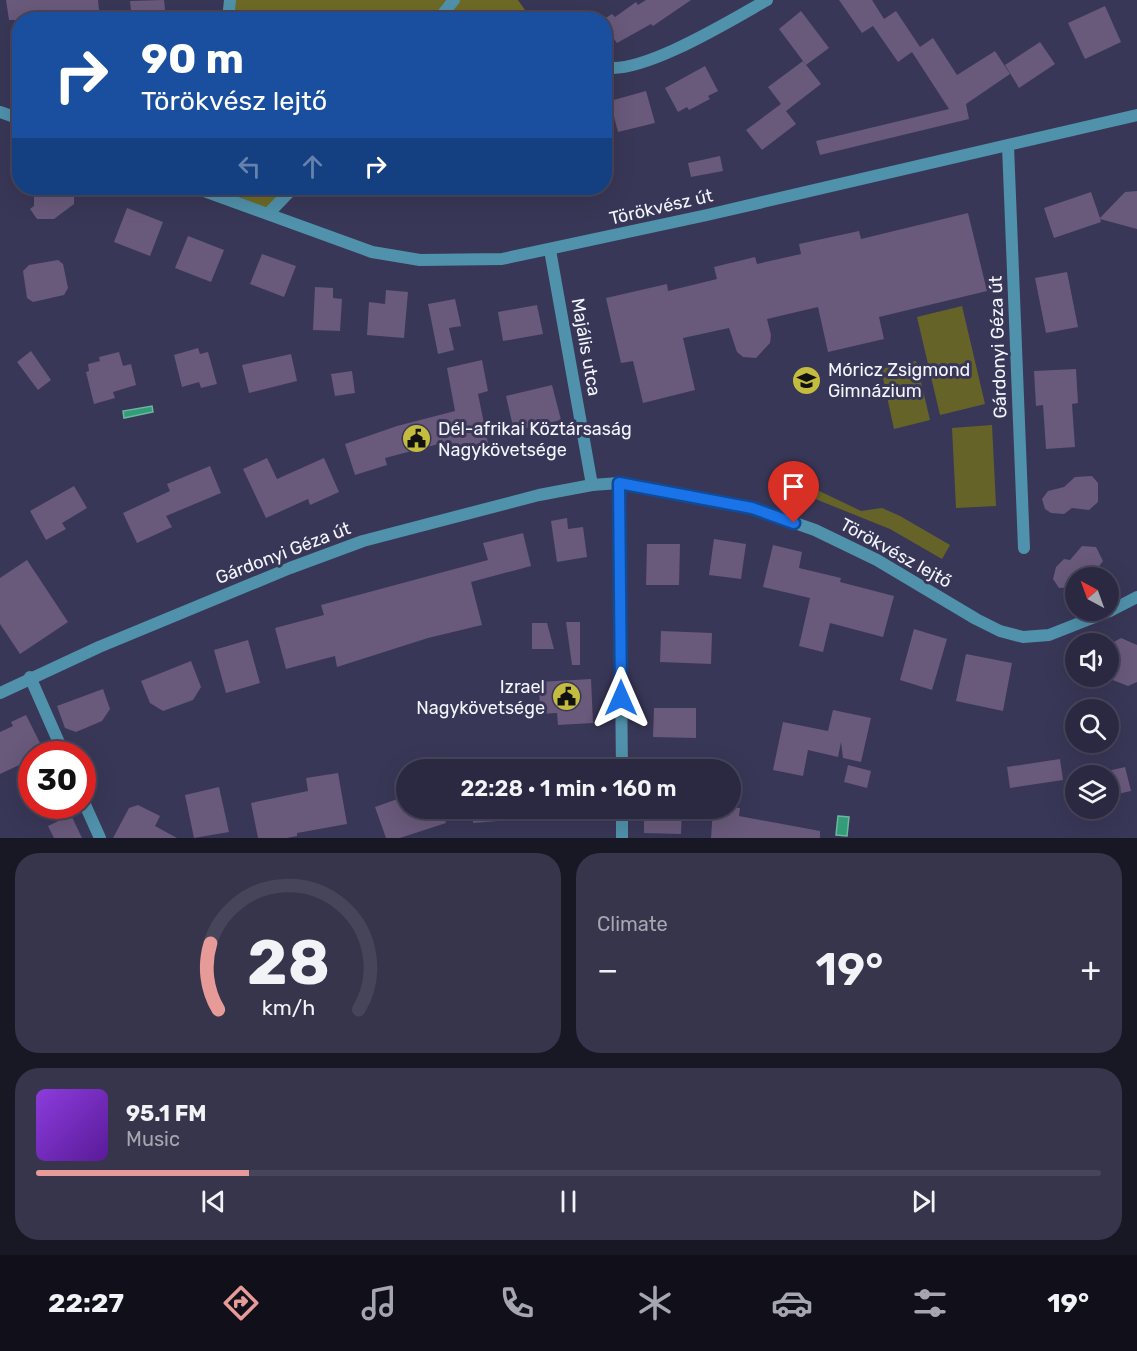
<!DOCTYPE html>
<meta charset="utf-8">
<style>
:root{--surface:#2b2941;--page:#37354c;--text:#f1f3f6;--muted:#a6a6b1;--line:#47455a;--accent:#e69b98}
body{margin:0;font-family:Rubik,sans-serif;background:var(--page);color:var(--text);height:100vh;display:flex;flex-direction:column;font-size:22px;white-space:nowrap}
*{box-sizing:border-box;margin:0}
p{font-size:20px;color:var(--muted)}
.icon{flex:none;width:33px;height:33px;fill:none;stroke:currentColor;stroke-width:2;stroke-linecap:round;stroke-linejoin:round}
.map{position:relative;height:838px;overflow:hidden}
.panel{display:flex;flex-direction:column;gap:15px;padding:15px;background:#181724;flex:1}
.panel>*{flex:none}
.hud{position:absolute;left:12px;top:12px;width:600px;height:183px;border-radius:24px;box-shadow:0 6px 24px #0002,0 0 0 2px var(--line);background:#1a4fa0;color:#fff;overflow:hidden}
.needle{width:39px;rotate:319deg}
.fabs{position:absolute;left:1065px;top:567px;display:grid;gap:12px}
.fabs a{display:grid;place-items:center;width:54px;height:54px;border-radius:50%;background:var(--surface);box-shadow:0 6px 24px #0002,0 0 0 2px var(--line);font-size:30px}
.speed{position:absolute;left:18px;top:741px;display:flex;gap:12px;font-size:30px;font-weight:700;text-align:center}
.speed>*{display:grid;place-content:center;width:78px;height:78px;border-radius:50%;background:var(--surface);box-shadow:0 6px 24px #0002,0 0 0 2px var(--line);line-height:1}
.speed .limit{border:9px solid #d22;background:#fff;color:#111}
.pin{position:absolute;display:grid;place-items:center;width:51px;height:51px;color:#fff;margin:-62px -26px;border-radius:50% 50% 50% 0;rotate:-45deg;box-shadow:0 0 6px #0007}
.pin .icon{rotate:45deg}
.me{position:absolute;width:66px;margin:-33px;rotate:0deg;stroke-linejoin:round;filter:drop-shadow(0 0 4px #0008)}
.turn{display:flex;align-items:center;gap:21px;height:126px;padding:0 30px;font-size:27px}
.turn .icon{width:78px;height:78px;stroke-width:2.5}
.turn b{display:block;font-size:42px;line-height:51px}
.lanes{display:flex;align-items:center;height:57px;padding:0 30px;background:#0003;justify-content:center;gap:30px;direction:ltr}
.lanes .off{opacity:.35}
.big{font-size:45px;font-weight:600;line-height:1.1}
.panel .widget{flex:1;display:flex;flex-direction:column;justify-content:center;gap:9px;min-width:0;padding:0 21px;border-radius:24px;background:var(--page)}
.panel .dial{align-items:center;gap:0}
.dial svg{height:156px;overflow:visible;fill:none;stroke:var(--line);stroke-width:7;stroke-linecap:round;text-anchor:middle}
.dial text{fill:var(--text);stroke:none}
.song{display:flex;align-items:center;gap:18px}
.cover{width:72px;height:72px;border-radius:9px;background:linear-gradient(135deg,hsl(270 70% 55%),hsl(270 70% 35%))}
.played{height:6px;border-radius:3px;background:linear-gradient(90deg,var(--accent) 20%,var(--line) 20%)}
.keys{display:flex;justify-content:space-around;direction:ltr}
.heat{display:flex;justify-content:space-between;align-items:center;font-size:33px;direction:ltr}
.panel .tiles{flex:1;display:grid;gap:15px;grid-template-columns:1fr 1fr}
.widget:last-child{grid-column:span 2}
.trip{position:absolute;left:396px;top:759px;width:345px;height:60px;border-radius:30px;background:var(--surface);box-shadow:0 6px 24px #0002,0 0 0 2px var(--line);font-weight:600;line-height:60px;text-align:center}
.dock{display:flex;height:96px;justify-content:space-around;align-items:center;background:#11101a;color:var(--muted)}
.dock .icon{width:42px;height:42px}
.dock .active{color:var(--accent)}
.dock b{font-size:27px;color:var(--text)}
.map>svg:first-child{display:block}
.green{fill:#666329}
.forest{fill:#6e6a26}
.water{fill:#339c78;stroke:#6db6a0;stroke-width:1.5}
.building{fill:#69597b}
.lines{fill:none;stroke-linecap:round;stroke-linejoin:round}
.minor{stroke:#5091ab;stroke-width:12}
.tertiary{stroke:#5091ab;stroke-width:12}
.route-casing{stroke:#114b97;stroke-width:15}
.route{stroke:#1a73e8;stroke-width:10}
.labels{text-anchor:middle;dominant-baseline:central;stroke-width:6;stroke-linejoin:round;paint-order:stroke}
.street-label{font-size:18px;fill:#f3f4fc;stroke:#393757}
.poi-label{font-size:18px;fill:#f3f4fc;stroke:#393757;text-anchor:start}
</style>
<div class="map">
<svg width="1137" height="838" viewBox="0 0 1137 838">
<rect width="100%" height="100%" fill="#393757"/>
<!-- green -->
<g class="green">
<polygon points="962,306 985,404 940,415 917,317"/>
<polygon points="916,361 930,420 894,429 881,369"/>
<polygon points="992,425 996,506 956,508 952,428"/>
<polygon points="788,476 861,511 882,508 900,516 950,545 942,559 890,529 783,486"/>
</g>
<!-- forest -->
<g class="forest">
<polygon points="230,0 518,0 531,19 228,20"/>
<polygon points="209,188 293,188 268,214"/>
</g>
<!-- water -->
<g class="water">
<polygon points="152,406 153,412 124,418 123,411"/>
<polygon points="838,816 849,817 847,836 836,835"/>
</g>
<!-- building -->
<g class="building">
<polygon points="6,0 98,0 100,20 9,20"/>
<polygon points="164,0 166,20 132,20 130,1"/>
<polygon points="646,0 691,0 653,26 651,24 617,43 611,35 604,40 604,19 612,14 615,17 636,2 638,5"/>
<polygon points="839,0 872,0 884,19 896,11 920,47 933,38 957,75 995,51 1010,74 966,104 969,119 820,155 816,141 949,109 912,52 898,62 873,26 862,33"/>
<polygon points="1105,6 1121,42 1085,59 1068,23"/>
<polygon points="801,11 829,48 806,65 779,29"/>
<polygon points="1040,42 1055,64 1019,88 1005,65"/>
<polygon points="803,61 821,84 786,111 796,124 762,150 746,130 781,104 768,87"/>
<polygon points="705,66 718,91 708,96 710,99 689,110 687,107 678,112 665,88"/>
<polygon points="646,91 655,123 618,132 610,101"/>
<polygon points="720,156 723,171 691,177 688,163"/>
<polygon points="42,188 74,188 74,204 54,219 37,219 30,209 34,206 34,195"/>
<polygon points="1137,191 1137,229 1100,219 1101,222 1054,238 1044,208 1091,192 1100,218 1125,192"/>
<polygon points="127,208 163,222 150,256 114,242"/>
<polygon points="968,213 987,291 879,317 884,339 828,352 818,307 767,319 771,335 770,343 756,358 743,357 737,352 729,328 683,338 695,390 643,403 633,361 621,363 606,298 667,284 668,291 717,279 714,267 755,257 757,264 801,254 799,244 859,231 861,239"/>
<polygon points="188,236 224,250 211,282 175,268"/>
<polygon points="262,254 296,266 284,297 250,284"/>
<polygon points="58,260 63,264 68,288 64,295 33,302 27,298 23,271 29,265"/>
<polygon points="1067,272 1078,327 1046,333 1035,278"/>
<polygon points="315,287 333,288 333,298 342,299 340,331 313,330"/>
<polygon points="386,290 408,292 404,338 367,335 369,302 385,304"/>
<polygon points="455,299 461,326 449,328 454,350 438,354 428,304"/>
<polygon points="537,305 543,334 503,341 498,312"/>
<polygon points="198,348 200,354 208,352 217,384 201,388 199,382 182,387 174,355"/>
<polygon points="31,351 51,380 38,390 17,362"/>
<polygon points="119,352 123,366 131,364 136,385 113,392 115,398 94,404 86,372 89,371 88,364 100,361 99,357"/>
<polygon points="291,354 297,381 249,393 242,365"/>
<polygon points="482,360 488,391 478,394 488,443 452,450 450,441 385,458 387,465 355,475 345,444 397,426 455,411 447,368"/>
<polygon points="1076,369 1078,403 1072,404 1075,447 1046,449 1043,405 1036,406 1034,371"/>
<polygon points="352,371 355,393 335,396 331,374"/>
<polygon points="552,385 561,420 514,431 506,396"/>
<polygon points="267,458 277,479 324,458 339,492 310,505 308,499 266,518 243,469"/>
<polygon points="210,466 221,493 166,516 172,527 137,543 123,513 170,491 167,484"/>
<polygon points="1092,476 1098,483 1098,502 1089,510 1072,508 1064,514 1051,513 1045,509 1042,499 1048,491 1064,487 1075,477"/>
<polygon points="74,486 87,508 62,523 66,529 46,540 30,511"/>
<polygon points="567,518 568,529 583,527 587,557 557,562 551,521"/>
<polygon points="523,533 531,566 471,582 482,625 428,638 337,667 335,656 286,669 275,628 324,615 321,605 488,560 483,543"/>
<polygon points="714,539 746,544 741,579 709,575"/>
<polygon points="647,544 680,544 679,585 646,585"/>
<polygon points="773,545 802,552 799,568 841,578 840,582 894,596 883,637 830,623 823,652 799,646 810,598 763,587"/>
<polygon points="1082,546 1096,547 1103,561 1094,573 1083,571 1080,578 1076,578 1076,587 1059,588 1053,579 1056,567 1064,559 1070,560"/>
<polygon points="27,560 68,622 20,654 0,624 0,578"/>
<polygon points="566,622 580,622 580,665 572,665"/>
<polygon points="532,623 547,623 554,649 532,649"/>
<polygon points="914,629 947,639 932,690 900,680"/>
<polygon points="661,631 712,633 711,664 660,662"/>
<polygon points="1121,638 1137,645 1137,682 1128,686 1110,679 1108,674 1108,650 1112,643"/>
<polygon points="248,640 260,683 226,693 214,650"/>
<polygon points="966,654 1012,663 1003,711 956,701"/>
<polygon points="191,661 201,687 193,700 163,711 150,703 141,681"/>
<polygon points="591,679 593,723 558,725 557,713 540,714 539,682"/>
<polygon points="103,689 110,709 102,721 76,732 65,728 57,706"/>
<polygon points="654,708 696,708 696,738 653,737"/>
<polygon points="833,710 871,718 861,762 843,758 841,742 838,757 808,750 803,776 773,770 783,722 828,731"/>
<polygon points="26,715 40,743 33,747 36,754 32,754 32,759 0,774 0,732 13,726 11,722"/>
<polygon points="1060,759 1063,780 1010,788 1007,767"/>
<polygon points="848,765 871,771 867,788 844,782"/>
<polygon points="1125,767 1131,791 1108,796 1108,771"/>
<polygon points="338,773 347,824 297,833 297,836 287,838 258,838 251,803 308,791 306,778"/>
<polygon points="219,787 229,832 194,838 185,795"/>
<polygon points="406,796 406,808 441,808 446,823 400,838 386,838 375,807"/>
<polygon points="138,805 160,816 155,826 177,838 113,838 129,808"/>
<polygon points="473,808 497,808 498,821 473,823"/>
<polygon points="644,808 682,808 681,834 644,833"/>
<polygon points="713,808 740,808 739,816 820,831 820,838 711,838"/>
<polygon points="71,815 82,838 54,838 48,826"/>
</g>
<g class="lines">
<!-- minor -->
<g class="minor">
<polyline points="228,20 230,0"/>
<polyline points="438,20 454,0"/>
<path d="M 604,67 C 641,76 733,19 767,0"/>
<polyline points="1008,146 1024,548"/>
<polyline points="268,214 293,188"/>
<polyline points="550,250 592,485"/>
<polyline points="619,483 622,770"/>
<polyline points="30,677 64,754"/>
<polyline points="0,693 99,647 290,568 363,541 539,495 592,485 619,483 752,508 815,530 877,560 976,619 1000,631 1023,637 1049,635 1110,611 1137,597"/>
<polyline points="82,798 100,838"/>
<polyline points="622,808 622,838"/>
</g>
<!-- tertiary -->
<g class="tertiary">
<polyline points="0,112 20,119"/>
<polyline points="196,188 372,252 420,260 502,259 707,215 1137,115"/>
</g>
</g>
<g class="lines">
<defs>
<polyline id="route" points="621,698 619,483 752,508 794,523"/>
</defs>
<!-- route casing -->
<use href="#route" class="route-casing"/>
<!-- route -->
<use href="#route" class="route"/>
</g>
<!-- icons -->
<defs>
<symbol id="school-disc" viewBox="-11 -11 22 22"><circle r="9.5" fill="#c4bc3e" stroke="#393757"/><path d="M0-5L7-2L0 1L-7-2ZM-4 1L0 2.5L4 1V4Q0 6-4 4Z" fill="#111"/></symbol>
<symbol id="civic-disc" viewBox="-11 -11 22 22"><circle r="9.5" fill="#c4bc3e" stroke="#393757"/><path d="M-.6-6.5H3V-4.5H.6V-3L4-1V1h2V6H-6V1h2V-1L-.6-3ZM-1.2 2.5V6h2.4V2.5Z" fill="#111"/></symbol>
</defs>
<g fill-rule="evenodd">
<use href="#school-disc" x="790" y="364" width="33" height="33"/>
<use href="#civic-disc" x="400" y="422" width="33" height="33"/>
<use href="#civic-disc" x="550" y="680" width="33" height="33"/>
</g>
<g class="labels">
<!-- street labels -->
<g class="street-label">
<text transform="translate(661 207) rotate(-13)">Törökvész út</text>
<text transform="translate(586 347) rotate(80)">Majális utca</text>
<text transform="translate(998 347) rotate(-92)">Gárdonyi Géza út</text>
<text transform="translate(283 553) rotate(-21)">Gárdonyi Géza út</text>
<text transform="translate(896 553) rotate(29)">Törökvész lejtő</text>
</g>
<!-- poi labels -->
<g class="poi-label">
<text x="828" y="370">Móricz Zsigmond<tspan x="828" dy="21">Gimnázium</tspan></text>
<text x="438" y="429">Dél-afrikai Köztársaság<tspan x="438" dy="21">Nagykövetsége</tspan></text>
<text x="545" y="687" text-anchor="end">Izrael<tspan x="545" dy="21">Nagykövetsége</tspan></text>
</g>
</g>
</svg>
<div class="fabs">
<a><svg class="needle" viewBox="-14 -14 28 28"><path d="M0-13l5 13h-10z" fill="#e53935"/><path d="M0 13l5-13h-10z" fill="#a6a6b1"/></svg></a>
<a><svg class="icon" aria-label="sound" viewBox="0 0 24 24"><path d="M4 9h4l5-4v14l-5-4H4zM17 9q2 3 0 6"/></svg></a>
<a><svg class="icon" aria-label="search" viewBox="0 0 24 24"><circle cx="10" cy="10" r="6"/><path d="M15 15l6 6"/></svg></a>
<a><svg class="icon" aria-label="layers" viewBox="0 0 24 24"><path d="M12 4l9 5-9 5-9-5zM3 14l9 5 9-5"/></svg></a>
</div>
<div class="speed"><div class="limit">30</div></div>
<div class="pin" style="left:794px;top:523px;background:#d93025"><svg class="icon" aria-label="arrive" viewBox="0 0 24 24"><path d="M6 21V4h12l-3 4 3 4H6"/></svg></div>
<svg class="me" style="left:621px;top:698px" viewBox="-20 -20 40 40"><path d="M0-17L14 15 0 8-14 15z" fill="#1a73e8" stroke="#fff" stroke-width="4"/></svg>
<div class="trip">22:28 · 1 min · 160 m</div>
<div class="hud">
<div class="turn"><svg class="icon" aria-label="right" viewBox="0 0 24 24"><path d="M7 20v-9h11M14 6l5 5-5 5"/></svg><div><b>90 m</b>Törökvész lejtő</div></div>
<div class="lanes"><svg class="icon off" aria-label="left" viewBox="0 0 24 24"><path d="M17 20v-9H6M10 6l-5 5 5 5"/></svg><svg class="icon off" aria-label="ahead" viewBox="0 0 24 24"><path d="M12 20V5M6 11l6-6 6 6"/></svg><svg class="icon" aria-label="right" viewBox="0 0 24 24"><path d="M7 20v-9h11M14 6l5 5-5 5"/></svg></div>
</div>
</div>
<section class="panel">
<div class="tiles">
<div class="widget dial"><svg viewBox="0 0 100 80">
<path d="M14 69A42 42 0 1 1 86 69"/>
<path d="M14 69A42 42 0 0 1 10 35" stroke="#e69b98"/>
<text x="50" y="56" font-size="32" font-weight="700">28</text>
<text x="50" y="72" font-size="11">km/h</text>
</svg></div>
<div class="widget"><p>Climate</p>
<div class="heat"><a>−</a><b class="big">19°</b><a>+</a></div>
</div>
<div class="widget">
<div class="song"><i class="cover"></i><div><b>95.1 FM</b><p>Music</p></div></div>
<div class="played"></div>
<div class="keys"><svg class="icon" aria-label="previous" viewBox="0 0 24 24"><path d="M18 5L8 12l10 7zM5 5v14"/></svg><svg class="icon" aria-label="pause" viewBox="0 0 24 24"><path d="M8 5v14M16 5v14"/></svg><svg class="icon" aria-label="next" viewBox="0 0 24 24"><path d="M6 5l10 7-10 7zM19 5v14"/></svg></div>
</div>
</div>
</section>
<nav class="dock">
<b>22:27</b>
<svg class="icon active" aria-label="directions" viewBox="0 0 24 24"><path d="M12 3l9 9-9 9-9-9zM9 14v-3h6M13 9l2 2-2 2"/></svg>
<svg class="icon" aria-label="music" viewBox="0 0 24 24"><path d="M9 18V5l10-2v13"/><circle cx="6" cy="18" r="3"/><circle cx="16" cy="16" r="3"/></svg>
<svg class="icon" aria-label="phone" viewBox="0 0 24 24"><path d="M5 4h4l2 5-3 2q2 4 5 5l2-3 5 2v4C11 20 4 13 5 4z"/></svg>
<svg class="icon" aria-label="climate" viewBox="0 0 24 24"><path d="M12 3v18M4 7l16 10M4 17L20 7"/></svg>
<svg class="icon" aria-label="car" viewBox="0 0 24 24"><path d="M5 17H2v-5l4-1 3-4h7l3 4 3 1v5h-3M9 17h6M6 11h13"/><circle cx="7" cy="17" r="2"/><circle cx="17" cy="17" r="2"/></svg>
<svg class="icon" aria-label="filters" viewBox="0 0 24 24"><path d="M4 7h16M4 17h16"/><circle cx="9" cy="7" r="2"/><circle cx="15" cy="17" r="2"/></svg>
<b>19°</b>
</nav>
